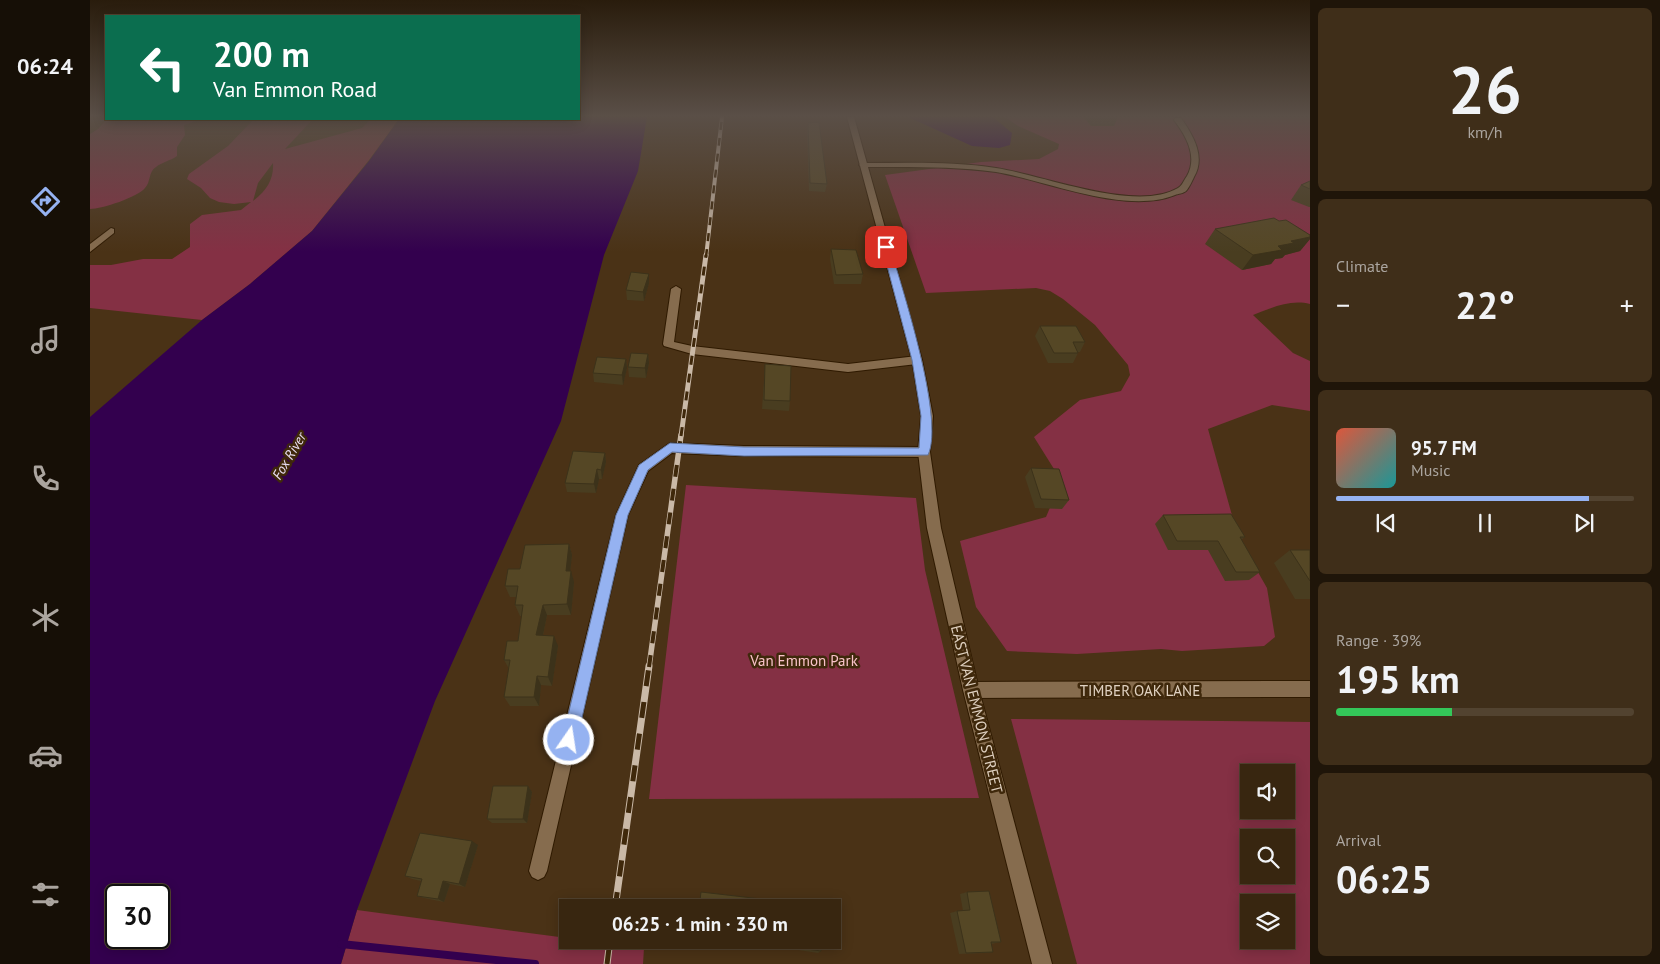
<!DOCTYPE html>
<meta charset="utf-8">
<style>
:root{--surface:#382610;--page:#3f2e19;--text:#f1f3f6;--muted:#aba59f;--line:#524330;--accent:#95b2f1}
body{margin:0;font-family:"PT Sans",sans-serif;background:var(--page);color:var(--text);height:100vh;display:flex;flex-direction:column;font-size:19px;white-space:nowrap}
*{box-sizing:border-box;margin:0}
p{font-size:16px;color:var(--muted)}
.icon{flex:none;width:28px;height:28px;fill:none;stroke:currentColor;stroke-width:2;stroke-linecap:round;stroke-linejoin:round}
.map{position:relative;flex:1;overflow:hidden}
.panel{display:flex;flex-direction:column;gap:8px;padding:8px;background:#1f1509;width:350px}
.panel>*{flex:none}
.guide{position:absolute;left:15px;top:15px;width:475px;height:105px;border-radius:0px;box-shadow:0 2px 12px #0003,0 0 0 1px var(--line);background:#0b6e4f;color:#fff;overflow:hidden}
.fabs{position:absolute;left:1150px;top:764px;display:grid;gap:10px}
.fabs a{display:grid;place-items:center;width:55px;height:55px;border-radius:0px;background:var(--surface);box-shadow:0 2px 12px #0003,0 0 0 1px var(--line);font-size:25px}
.speed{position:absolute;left:15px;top:884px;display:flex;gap:10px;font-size:25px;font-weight:700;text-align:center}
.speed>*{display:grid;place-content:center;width:65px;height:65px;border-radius:50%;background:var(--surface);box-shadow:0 2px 12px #0003,0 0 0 1px var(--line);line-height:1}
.speed .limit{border:2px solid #111;border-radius:8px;background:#fff;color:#111}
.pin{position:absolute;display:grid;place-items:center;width:42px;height:42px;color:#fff;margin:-21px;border-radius:10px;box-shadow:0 2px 8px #0006}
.me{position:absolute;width:55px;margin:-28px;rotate:13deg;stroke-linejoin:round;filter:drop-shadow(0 0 4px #0008)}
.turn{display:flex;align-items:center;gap:18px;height:105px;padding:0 25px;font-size:22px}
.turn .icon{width:65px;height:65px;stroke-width:2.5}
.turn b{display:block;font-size:35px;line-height:42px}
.big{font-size:38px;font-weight:700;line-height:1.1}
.panel .tile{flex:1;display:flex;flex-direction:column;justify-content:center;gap:8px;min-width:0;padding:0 18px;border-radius:8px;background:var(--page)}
.panel .dial{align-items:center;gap:0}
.dial b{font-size:65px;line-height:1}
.song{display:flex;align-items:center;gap:15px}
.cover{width:60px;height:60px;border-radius:8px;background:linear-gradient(135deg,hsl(10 70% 55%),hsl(180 70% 35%))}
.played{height:5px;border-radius:2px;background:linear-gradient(90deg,var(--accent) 85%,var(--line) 85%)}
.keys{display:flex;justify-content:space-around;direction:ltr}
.heat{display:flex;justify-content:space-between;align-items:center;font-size:28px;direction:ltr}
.charge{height:8px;border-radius:4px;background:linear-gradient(90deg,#34c759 39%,var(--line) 0)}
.trip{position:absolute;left:469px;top:899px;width:282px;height:50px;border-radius:0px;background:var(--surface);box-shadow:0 2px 12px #0003,0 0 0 1px var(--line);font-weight:700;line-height:50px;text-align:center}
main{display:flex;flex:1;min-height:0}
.dock{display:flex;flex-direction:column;width:90px;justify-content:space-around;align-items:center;background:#160f06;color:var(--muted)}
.dock .icon{width:35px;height:35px}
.dock .active{color:var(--accent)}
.dock b{font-size:22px;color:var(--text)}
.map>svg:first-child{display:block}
.green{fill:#843044;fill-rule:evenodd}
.water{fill:#33004e;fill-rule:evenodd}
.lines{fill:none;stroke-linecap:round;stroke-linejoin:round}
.stream{stroke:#33004e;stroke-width:8}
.minor-casing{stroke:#2f1a00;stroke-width:2}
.tertiary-casing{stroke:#2f1a00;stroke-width:2}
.minor{fill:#866c4e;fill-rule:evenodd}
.tertiary{fill:#866c4e;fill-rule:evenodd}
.rail-far3-casing{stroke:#cab9a7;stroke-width:4}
.rail-far2-casing{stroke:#cab9a7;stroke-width:5}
.rail-far1-casing{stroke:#cab9a7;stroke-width:5.5}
.rail-casing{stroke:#cab9a7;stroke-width:7}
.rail-far3{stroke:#3f280b;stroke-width:2.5;stroke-dasharray:8;stroke-linecap:butt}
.rail-far2{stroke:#3f280b;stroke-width:3;stroke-dasharray:9;stroke-linecap:butt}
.rail-far1{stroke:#3f280b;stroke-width:4;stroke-dasharray:12;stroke-linecap:butt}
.rail{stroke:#3f280b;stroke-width:5;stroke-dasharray:16;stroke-linecap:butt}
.wall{fill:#493d20}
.shaded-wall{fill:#3c321a}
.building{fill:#554725;stroke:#3c321a}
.route{fill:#95b2f1;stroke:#61749d}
.labels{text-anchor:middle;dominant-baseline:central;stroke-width:5;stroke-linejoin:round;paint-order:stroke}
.water-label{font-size:14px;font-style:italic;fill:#eadef5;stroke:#3f280b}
.near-park-label{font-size:15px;fill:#fac3ca;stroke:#3f280b}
.near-street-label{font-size:15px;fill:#e0d1c1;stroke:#3f280b}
</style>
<main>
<nav class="dock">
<b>06:24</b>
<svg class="icon active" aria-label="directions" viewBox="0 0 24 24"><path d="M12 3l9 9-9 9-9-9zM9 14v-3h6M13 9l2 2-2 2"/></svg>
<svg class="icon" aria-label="music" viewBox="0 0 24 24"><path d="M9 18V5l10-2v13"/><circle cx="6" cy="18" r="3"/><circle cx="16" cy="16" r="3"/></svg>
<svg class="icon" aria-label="phone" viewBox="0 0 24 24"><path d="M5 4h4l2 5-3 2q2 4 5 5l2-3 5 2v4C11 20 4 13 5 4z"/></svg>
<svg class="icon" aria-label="climate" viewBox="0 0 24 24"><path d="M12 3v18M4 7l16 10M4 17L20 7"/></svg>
<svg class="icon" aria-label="car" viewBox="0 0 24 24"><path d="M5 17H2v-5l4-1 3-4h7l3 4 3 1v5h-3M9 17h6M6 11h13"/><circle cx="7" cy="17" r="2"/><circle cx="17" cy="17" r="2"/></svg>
<svg class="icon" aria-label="filters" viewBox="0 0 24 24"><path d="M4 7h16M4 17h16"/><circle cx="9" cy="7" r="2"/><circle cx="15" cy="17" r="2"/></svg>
</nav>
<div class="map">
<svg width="1220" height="964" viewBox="0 0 1220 964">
<rect width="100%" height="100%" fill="#4a3216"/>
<!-- green -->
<g class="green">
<path d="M 915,117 L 1220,117 L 1220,304 C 1200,299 1181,308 1163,315 L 1203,353 L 1220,361 L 1220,411 L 1182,405 L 1118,429 L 1148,537 L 1177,588 L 1185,637 L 1174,646 L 1092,651 L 1071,649 L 987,654 L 917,651 L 886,607 L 870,541 L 956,517 L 967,491 L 969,477 L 944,437 L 990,400 L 1031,391 L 1040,375 L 1038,365 L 1005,325 L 973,299 L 960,291 L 946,288 L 836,293 L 795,175 L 891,162 L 949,159 L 968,149 L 969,144 L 928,126 Z"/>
<path d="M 17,119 L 112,119 L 94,125 L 95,135 L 87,147 L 87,156 C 80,161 72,162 66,167 C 58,172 61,182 55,188 C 48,197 12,209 0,209 L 0,134 L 8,129 Z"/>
<path d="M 164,119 L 223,119 L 195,149 L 272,128 L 281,119 L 309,119 L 279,160 L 222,231 L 160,284 L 112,320 L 0,308 L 0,265 L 21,265 L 53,259 L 82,259 L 100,247 L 100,224 L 112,215 L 151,210 L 161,202 L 144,204 L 129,202 L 120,198 L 111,188 L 97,179 L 99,174 L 138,146 ZM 183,163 C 184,179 177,190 163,201 L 168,183 Z"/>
<polygon points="596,485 826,498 835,570 889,798 559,799"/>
<path d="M 921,719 L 1220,722 L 1220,964 L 987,964 ZM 1196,772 L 1196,810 L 1159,810 L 1159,772 ZM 1159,838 L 1196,838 L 1196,875 L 1159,875 ZM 1196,902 L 1196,940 L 1159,940 L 1159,902 Z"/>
<polygon points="267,910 477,938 478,940 493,940 554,948 553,964 251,964"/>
</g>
<!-- water -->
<g class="water">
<path d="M 489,117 L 557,117 L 548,171 L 514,255 L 471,421 L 345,701 L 267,910 L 251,964 L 0,964 L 0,417 L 112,320 L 160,284 L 222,231 L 279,161 L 309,119 L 489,119 ZM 26,895 L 69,895 L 69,938 L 26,938 Z"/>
<polygon points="818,117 903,117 922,133 920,145 909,148 882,146"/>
</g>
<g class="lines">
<!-- stream -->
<polyline class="stream" points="251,944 445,964"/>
<defs>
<g id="minor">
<path d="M 1085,118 L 1091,118 C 1103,135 1116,157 1104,177 C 1102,181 1099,188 1096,191 C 1094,193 1088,194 1085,195 C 1036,215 958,181 906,172 C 863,166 817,167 773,167 L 769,165 L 773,163 C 817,163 862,161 906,168 C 953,175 1046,213 1088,188 C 1092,186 1094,180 1097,176 C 1108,156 1096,136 1084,120 Z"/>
<polygon points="21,228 24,229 24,233 0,252 0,244"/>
<polygon points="586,286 591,289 584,342 602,346 758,364 827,356 832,360 827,364 758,372 602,354 574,346 573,344 581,289"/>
<polygon points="580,443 654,446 834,447 838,449 840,452 838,455 834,457 654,456 582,453 558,471 538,515 457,871 454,877 448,880 442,877 439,871 526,515 549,465"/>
<polygon points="1220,681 1220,697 881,698 876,695 873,690 876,685 881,682"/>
</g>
<polygon id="tertiary" points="757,117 764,117 832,360 843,416 840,452 851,528 889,690 962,964 942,964 873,690 837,528 828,452 831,416 822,360"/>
</defs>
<!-- minor casing -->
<use href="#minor" class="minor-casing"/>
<!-- tertiary casing -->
<use href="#tertiary" class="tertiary-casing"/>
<!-- minor -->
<use href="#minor" class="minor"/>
<!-- tertiary -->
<use href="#tertiary" class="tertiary"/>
<defs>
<polyline id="rail-far3" points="616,257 632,117"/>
<polyline id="rail-far2" points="591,436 616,255"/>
<polyline id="rail-far1" points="559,667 591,435"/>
<g id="rail">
<polyline points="525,908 559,666"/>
<polyline points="517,964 520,940"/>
</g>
</defs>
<!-- rail-far3 casing -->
<use href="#rail-far3" class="rail-far3-casing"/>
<!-- rail-far2 casing -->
<use href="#rail-far2" class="rail-far2-casing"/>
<!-- rail-far1 casing -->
<use href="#rail-far1" class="rail-far1-casing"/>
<!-- rail casing -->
<use href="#rail" class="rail-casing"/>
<!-- rail-far3 -->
<use href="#rail-far3" class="rail-far3"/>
<!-- rail-far2 -->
<use href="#rail-far2" class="rail-far2"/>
<!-- rail-far1 -->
<use href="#rail-far1" class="rail-far1"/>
<!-- rail -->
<use href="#rail" class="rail"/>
</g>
<!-- wall -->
<g class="wall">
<polygon points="993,117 1028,117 1024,126 1001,126"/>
<polygon points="718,123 737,184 735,192 719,191 717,131"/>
<polygon points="1220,181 1220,207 1219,207 1201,200 1211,185"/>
<polygon points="1189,221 1220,235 1220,239 1210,251 1195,255 1192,258 1185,259 1181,264 1152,270 1115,244 1125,229"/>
<polygon points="741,249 773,274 771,284 744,284 740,259"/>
<polygon points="559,283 554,301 537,300 536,290"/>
<polygon points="950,326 995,342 990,352 988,352 988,353 983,363 958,363 945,336"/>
<polygon points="558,354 559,363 556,378 539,377 538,367"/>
<polygon points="536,359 537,368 533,385 504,382 503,373"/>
<polygon points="675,364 700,401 699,411 672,409"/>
<polygon points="515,453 516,462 512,479 509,479 506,493 477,492 475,483"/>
<polygon points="941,468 979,500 972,509 945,508 935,477"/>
<polygon points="1073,515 1155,537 1151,540 1170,572 1159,580 1135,581 1118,550 1078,550 1065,524"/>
<polygon points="479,544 482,555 480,571 484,582 481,615 457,615 453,636 468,646 462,686 451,685 449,706 420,706 414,697 419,669 414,660 428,641 432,616 430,616 425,605 426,597 420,597 415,586 430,569"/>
<polygon points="1200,550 1220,550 1220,599 1205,599 1184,563"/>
<polygon points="438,786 442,792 437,823 402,823 397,819"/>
<polygon points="388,845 375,887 360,884 354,902 334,898 327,896 331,881 322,879 315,876"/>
<polygon points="877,892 911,942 901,944 903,952 895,953 869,954 860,913 867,911 873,911 870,894"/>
<polygon points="643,940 731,940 731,951 728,953"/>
</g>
<!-- shaded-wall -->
<g class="shaded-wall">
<polygon points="1220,237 1220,239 1210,251 1195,255 1192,258 1185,259 1181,264 1152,270 1163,255 1201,241"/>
<polygon points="559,274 559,283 554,301 553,292"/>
<polygon points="558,354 559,363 556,378 555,368"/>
<polygon points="536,359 537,368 533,385 532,375"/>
<polygon points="515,453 516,462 512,479 511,470"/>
<polygon points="507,469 509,479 506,493 504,484"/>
<polygon points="479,544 482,555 479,582 476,571"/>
<polygon points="481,571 484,582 481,615 477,604"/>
<polygon points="453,605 457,615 451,645 446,635"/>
<polygon points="464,636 468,646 462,686 458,677"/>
<polygon points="447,676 451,685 449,706 444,697"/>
<polygon points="438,786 442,792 437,823 433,819"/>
<polygon points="382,841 388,845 375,887 369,884"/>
<polygon points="353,881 360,884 354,902 348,899"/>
</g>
<!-- building -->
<g class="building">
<polygon points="729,122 737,184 720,183 718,123"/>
<polygon points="1220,181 1220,189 1211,185"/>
<polygon points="1184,218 1189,221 1196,220 1220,235 1220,237 1201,241 1204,243 1188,246 1192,250 1163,255 1125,229"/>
<polygon points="741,249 766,250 773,274 746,275"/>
<polygon points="541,272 559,274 553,292 536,290"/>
<polygon points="950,326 986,326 995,342 983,342 988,353 964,353"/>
<polygon points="541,353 558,354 555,368 538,367"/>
<polygon points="507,357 536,359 532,375 503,373"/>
<polygon points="675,364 701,366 700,401 674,400"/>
<polygon points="483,451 515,453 511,470 507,469 504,484 475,483"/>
<polygon points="941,468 969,469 979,500 951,499"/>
<polygon points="1141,514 1155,537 1150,537 1170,572 1146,572 1128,541 1087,541 1073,515"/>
<polygon points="479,544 476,571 481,571 477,604 453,605 446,635 464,636 458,677 447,676 444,697 414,697 420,660 414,660 417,641 428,641 433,605 425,605 428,586 415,586 418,569 430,569 435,545"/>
<polygon points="1200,550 1220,550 1220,581"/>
<polygon points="403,786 438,786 433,819 397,819"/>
<polygon points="330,833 382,841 369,884 353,881 348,899 327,896 332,879 315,876"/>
<polygon points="899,891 911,942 901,942 903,952 876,953 867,911 880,910 877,892"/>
<polygon points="611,892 680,900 726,908 609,908"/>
<polygon points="656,940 731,940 731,951"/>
</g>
<!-- sky -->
<linearGradient id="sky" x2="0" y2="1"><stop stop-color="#291c0c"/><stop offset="0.46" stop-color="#5a4f47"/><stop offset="1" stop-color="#5a4f47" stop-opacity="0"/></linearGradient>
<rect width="1220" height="252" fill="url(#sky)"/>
<!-- route -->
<path class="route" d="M 796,244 L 800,247 C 812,288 855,419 838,455 L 654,456 L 582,452 L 558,470 L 538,515 L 487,740 L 484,746 L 479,748 L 474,746 L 472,740 L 526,515 L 549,465 L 580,443 L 654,447 L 829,448 L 831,416 L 822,360 L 792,247 Z"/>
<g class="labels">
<!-- water labels -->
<g class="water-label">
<text transform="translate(199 456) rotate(-59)">Fox River</text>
</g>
<!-- near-park labels -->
<g class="near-park-label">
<text x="714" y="660">Van Emmon Park</text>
</g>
<!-- near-street labels -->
<g class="near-street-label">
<text x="1050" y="690">TIMBER OAK LANE</text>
<text transform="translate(887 709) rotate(76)">EAST VAN EMMON STREET</text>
</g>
</g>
</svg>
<div class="fabs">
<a><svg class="icon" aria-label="sound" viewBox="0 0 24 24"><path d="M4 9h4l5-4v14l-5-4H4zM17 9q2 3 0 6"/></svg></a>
<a><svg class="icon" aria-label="search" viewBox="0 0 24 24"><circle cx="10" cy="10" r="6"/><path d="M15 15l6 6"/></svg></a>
<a><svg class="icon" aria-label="layers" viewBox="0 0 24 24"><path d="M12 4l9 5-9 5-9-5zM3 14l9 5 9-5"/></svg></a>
</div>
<div class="speed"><div class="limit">30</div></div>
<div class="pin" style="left:796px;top:247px;background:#d93025"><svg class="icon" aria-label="arrive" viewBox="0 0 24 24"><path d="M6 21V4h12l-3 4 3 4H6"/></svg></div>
<svg class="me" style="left:479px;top:740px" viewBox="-20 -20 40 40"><circle r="17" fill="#95b2f1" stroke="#fff" stroke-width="3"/><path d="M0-11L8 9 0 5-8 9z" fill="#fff"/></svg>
<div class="trip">06:25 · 1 min · 330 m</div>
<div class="guide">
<div class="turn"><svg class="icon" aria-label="left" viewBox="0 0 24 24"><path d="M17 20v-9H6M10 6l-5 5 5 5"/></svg><div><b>200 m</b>Van Emmon Road</div></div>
</div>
</div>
<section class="panel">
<div class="tile dial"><b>26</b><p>km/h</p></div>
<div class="tile"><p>Climate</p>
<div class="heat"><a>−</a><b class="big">22°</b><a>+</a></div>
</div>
<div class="tile">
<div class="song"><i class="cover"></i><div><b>95.7 FM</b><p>Music</p></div></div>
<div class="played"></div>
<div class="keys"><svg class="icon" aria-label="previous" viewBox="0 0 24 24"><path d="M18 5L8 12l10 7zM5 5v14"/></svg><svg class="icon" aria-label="pause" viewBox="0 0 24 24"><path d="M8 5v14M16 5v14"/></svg><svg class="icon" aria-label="next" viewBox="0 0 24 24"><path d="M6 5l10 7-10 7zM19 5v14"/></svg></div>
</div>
<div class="tile"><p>Range · 39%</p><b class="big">195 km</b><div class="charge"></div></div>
<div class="tile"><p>Arrival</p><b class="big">06:25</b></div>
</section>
</main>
